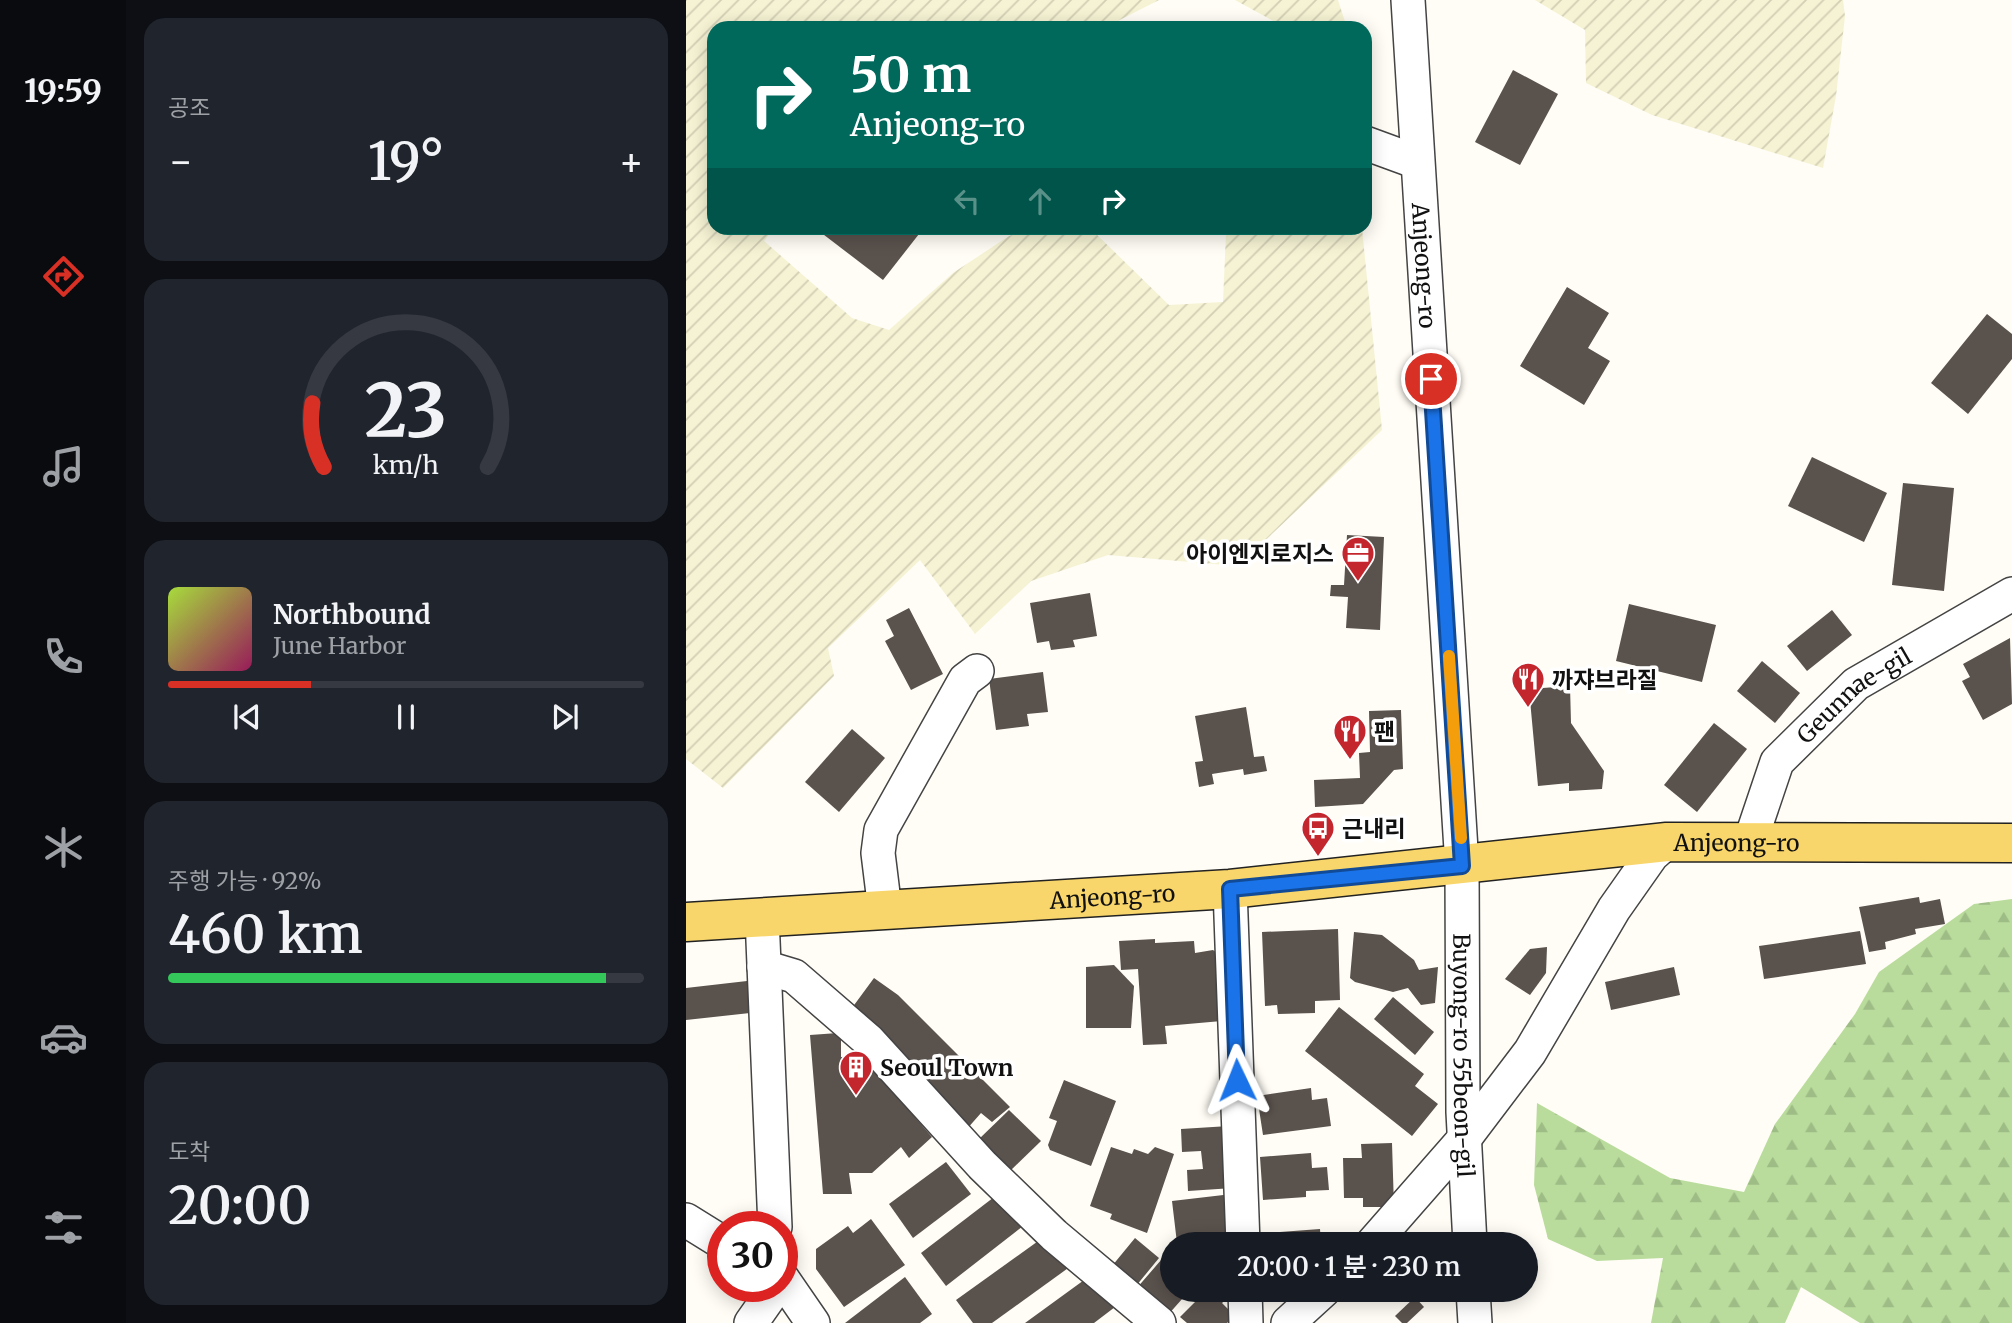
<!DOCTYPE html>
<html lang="ko">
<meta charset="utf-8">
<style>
:root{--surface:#171b24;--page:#20242c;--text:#f1f3f6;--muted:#9ea1a6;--line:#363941;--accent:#d93025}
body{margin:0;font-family:Merriweather,"Noto Sans KR",serif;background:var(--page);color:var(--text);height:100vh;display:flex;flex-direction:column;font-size:26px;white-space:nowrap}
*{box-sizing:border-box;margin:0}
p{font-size:23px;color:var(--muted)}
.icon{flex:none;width:38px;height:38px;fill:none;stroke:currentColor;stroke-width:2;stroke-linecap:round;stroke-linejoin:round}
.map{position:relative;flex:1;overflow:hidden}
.sheet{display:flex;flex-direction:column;gap:18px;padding:18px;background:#0d0f14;width:560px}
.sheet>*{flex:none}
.guide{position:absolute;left:21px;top:21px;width:665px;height:214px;border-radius:21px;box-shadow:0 4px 18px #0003;background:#00695c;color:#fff;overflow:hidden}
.speed{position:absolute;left:21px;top:1211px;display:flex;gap:14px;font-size:35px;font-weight:700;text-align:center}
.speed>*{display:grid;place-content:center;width:91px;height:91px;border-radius:50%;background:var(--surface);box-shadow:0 4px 18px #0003;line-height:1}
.speed .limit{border:10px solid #d22;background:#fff;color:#111}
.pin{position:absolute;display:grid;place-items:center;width:60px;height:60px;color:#fff;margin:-30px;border:4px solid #fff;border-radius:50%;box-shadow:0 2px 7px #0007}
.me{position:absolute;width:77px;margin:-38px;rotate:358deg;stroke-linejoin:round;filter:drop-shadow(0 0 5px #0008)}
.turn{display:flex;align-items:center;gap:24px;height:147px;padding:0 28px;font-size:32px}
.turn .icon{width:91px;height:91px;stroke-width:2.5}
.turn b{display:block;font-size:49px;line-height:60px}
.lanes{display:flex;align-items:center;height:66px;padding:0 28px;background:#0003;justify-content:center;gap:35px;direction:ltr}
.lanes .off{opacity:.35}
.big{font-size:52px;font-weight:600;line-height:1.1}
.sheet .tile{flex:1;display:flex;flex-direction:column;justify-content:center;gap:10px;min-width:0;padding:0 24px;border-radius:21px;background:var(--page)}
.sheet .dial{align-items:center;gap:0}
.dial svg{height:182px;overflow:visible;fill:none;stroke:var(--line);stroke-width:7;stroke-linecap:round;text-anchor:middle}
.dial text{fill:var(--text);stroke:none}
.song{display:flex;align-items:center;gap:21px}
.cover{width:84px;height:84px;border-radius:10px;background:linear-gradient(135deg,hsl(80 70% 55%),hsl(330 70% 35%))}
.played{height:7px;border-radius:4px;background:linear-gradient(90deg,var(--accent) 30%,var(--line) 30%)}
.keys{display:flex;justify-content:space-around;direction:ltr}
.heat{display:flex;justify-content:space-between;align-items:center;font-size:38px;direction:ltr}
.charge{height:10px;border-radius:5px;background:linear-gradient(90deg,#34c759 92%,var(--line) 0)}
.trip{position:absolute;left:474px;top:1232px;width:378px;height:70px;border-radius:35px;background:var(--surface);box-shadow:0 4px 18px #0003;font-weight:600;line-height:70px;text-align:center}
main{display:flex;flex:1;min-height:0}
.menu{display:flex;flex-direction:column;width:126px;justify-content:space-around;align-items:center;background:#090b0e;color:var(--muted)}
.menu .icon{width:49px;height:49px}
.menu .active{color:var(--accent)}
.menu b{font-size:32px;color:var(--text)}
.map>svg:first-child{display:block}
.farmland{fill:url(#farmland-furrows)}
.forest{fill:url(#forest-firs)}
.building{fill:#5a524d}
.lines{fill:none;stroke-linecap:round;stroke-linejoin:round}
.minor-casing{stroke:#444;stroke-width:36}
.major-casing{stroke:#222;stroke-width:41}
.minor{stroke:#fff;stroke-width:33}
.major{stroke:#f9d66b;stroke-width:38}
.route-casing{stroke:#114b97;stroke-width:18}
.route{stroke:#1a73e8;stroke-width:12}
.slow{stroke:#f59e0b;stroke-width:12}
.labels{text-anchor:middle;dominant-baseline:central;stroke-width:7;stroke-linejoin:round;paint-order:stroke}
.street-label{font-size:23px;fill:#111;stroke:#fff}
.poi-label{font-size:23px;font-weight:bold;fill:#111;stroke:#fff;text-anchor:start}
</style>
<main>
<nav class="menu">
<b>19:59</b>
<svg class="icon active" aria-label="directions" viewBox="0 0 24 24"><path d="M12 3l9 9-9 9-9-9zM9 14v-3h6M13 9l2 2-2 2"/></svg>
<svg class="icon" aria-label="music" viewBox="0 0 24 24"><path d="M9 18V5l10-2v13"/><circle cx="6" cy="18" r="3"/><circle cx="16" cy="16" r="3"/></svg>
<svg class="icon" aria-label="phone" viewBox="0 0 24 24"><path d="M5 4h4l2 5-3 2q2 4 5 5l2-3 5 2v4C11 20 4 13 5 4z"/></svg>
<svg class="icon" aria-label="climate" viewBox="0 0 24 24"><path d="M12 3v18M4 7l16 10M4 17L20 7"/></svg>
<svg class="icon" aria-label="car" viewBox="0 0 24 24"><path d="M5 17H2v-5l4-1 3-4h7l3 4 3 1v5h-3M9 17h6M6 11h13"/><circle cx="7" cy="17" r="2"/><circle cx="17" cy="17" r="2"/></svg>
<svg class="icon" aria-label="filters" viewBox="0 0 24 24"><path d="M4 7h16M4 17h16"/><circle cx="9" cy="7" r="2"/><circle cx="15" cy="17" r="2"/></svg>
</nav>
<section class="sheet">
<div class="tile"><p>공조</p>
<div class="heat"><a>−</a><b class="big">19°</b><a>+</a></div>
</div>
<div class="tile dial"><svg viewBox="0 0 100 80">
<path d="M14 69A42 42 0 1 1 86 69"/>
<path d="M14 69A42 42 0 0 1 9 41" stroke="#d93025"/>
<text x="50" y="56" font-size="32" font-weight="700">23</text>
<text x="50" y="72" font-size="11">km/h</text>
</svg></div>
<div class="tile">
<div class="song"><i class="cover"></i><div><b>Northbound</b><p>June Harbor</p></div></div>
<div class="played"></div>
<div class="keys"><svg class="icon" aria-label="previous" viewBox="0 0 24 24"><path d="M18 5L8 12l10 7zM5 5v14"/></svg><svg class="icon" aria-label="pause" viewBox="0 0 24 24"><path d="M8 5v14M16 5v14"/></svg><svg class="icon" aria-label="next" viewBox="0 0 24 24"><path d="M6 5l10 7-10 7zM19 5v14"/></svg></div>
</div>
<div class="tile"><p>주행 가능 · 92%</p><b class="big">460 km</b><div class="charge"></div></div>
<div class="tile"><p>도착</p><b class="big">20:00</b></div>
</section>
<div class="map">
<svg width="1326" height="1323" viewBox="0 0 1326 1323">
<defs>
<pattern id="farmland-furrows" width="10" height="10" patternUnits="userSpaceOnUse" patternTransform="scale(1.75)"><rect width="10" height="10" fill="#f6f3d4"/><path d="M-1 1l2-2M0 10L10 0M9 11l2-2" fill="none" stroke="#d2cfb5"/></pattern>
<pattern id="forest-firs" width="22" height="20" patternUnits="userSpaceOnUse" patternTransform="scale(1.75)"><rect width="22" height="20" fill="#b9dc9c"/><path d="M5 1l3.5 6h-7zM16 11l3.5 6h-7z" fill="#9ebc85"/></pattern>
</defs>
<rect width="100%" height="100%" fill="#fffdf5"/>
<!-- farmland -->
<g class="farmland">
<polygon points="0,0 473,0 418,28 28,28 28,228 88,228 78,241 166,318 203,330 267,273 323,236 346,228 405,229 483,305 537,302 540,234 619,228 676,228 696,430 552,566 422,555 345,581 289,634 234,560 142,648 148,676 37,788 0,759"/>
<polygon points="549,0 652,0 661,28 600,28"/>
<polygon points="849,0 1157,0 1159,16 1150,96 1137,168 966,115 900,83 899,30"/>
</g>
<!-- forest -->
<polygon class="forest" points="1326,899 1326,1323 1174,1323 1115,1287 1099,1323 965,1323 977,1258 911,1261 862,1239 848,1185 851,1103 984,1178 1058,1192 1089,1124 1169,1014 1193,972 1288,904"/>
<!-- building -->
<g class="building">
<polygon points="827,70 872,94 834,165 789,142"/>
<polygon points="129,228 224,228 233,234 197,280"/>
<polygon points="881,287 923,313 902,348 924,361 898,405 834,366"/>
<polygon points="1301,314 1326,334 1326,359 1282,414 1245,383"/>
<polygon points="1126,457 1201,493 1178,542 1102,506"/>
<polygon points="1217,483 1268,488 1258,591 1206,585"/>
<polygon points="661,535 698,537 694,630 660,628 662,597 644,596 645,585 658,585"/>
<polygon points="404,593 411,636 387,640 389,647 365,650 363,641 351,643 344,603"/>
<polygon points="943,604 1030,625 1016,682 930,661"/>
<polygon points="223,608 257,674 225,690 199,641 208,636 200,620"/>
<polygon points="1146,610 1166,635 1121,671 1101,646"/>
<polygon points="1324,638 1326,704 1297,720 1276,681 1284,677 1277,664"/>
<polygon points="1076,661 1114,693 1089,723 1051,691"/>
<polygon points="357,672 362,712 341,714 343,726 310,730 303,679"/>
<polygon points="884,686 885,723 918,771 916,789 883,791 883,783 852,786 843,689"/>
<polygon points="560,707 568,757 578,756 581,771 558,775 557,769 526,774 528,784 513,787 509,762 517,761 509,716"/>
<polygon points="715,710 717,769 708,770 677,804 629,807 628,780 674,778 673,753 684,752 683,711"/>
<polygon points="1028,723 1061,749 1011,812 978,785"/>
<polygon points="166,729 199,758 153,812 119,782"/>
<polygon points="1233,897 1234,903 1254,899 1259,924 1229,929 1230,934 1199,942 1200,949 1183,952 1173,907"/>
<polygon points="652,929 654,1000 629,1001 629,1013 592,1014 591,1005 579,1006 576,932"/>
<polygon points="1174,931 1180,964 1078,979 1073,946"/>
<polygon points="668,932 696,935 728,960 733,970 752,967 749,1003 735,1005 722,988 707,992 669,982 664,978"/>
<polygon points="469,939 469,943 508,941 509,953 527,950 545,964 547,1020 479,1026 481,1044 457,1045 452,969 435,970 433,941"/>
<polygon points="861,947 860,973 844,995 819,979 844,949"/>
<polygon points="428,965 448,986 445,1028 400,1028 400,967"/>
<polygon points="988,967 994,995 925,1010 919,982"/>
<polygon points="188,978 212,995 324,1107 306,1122 295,1113 280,1130 163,1012"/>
<polygon points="61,981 64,1013 0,1020 0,988"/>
<polygon points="707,997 748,1032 729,1055 688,1019"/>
<polygon points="653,1007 738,1074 729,1086 752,1104 726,1136 619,1051"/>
<polygon points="152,1033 155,1036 155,1057 176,1056 246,1137 223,1158 215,1147 186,1173 163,1173 166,1194 137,1194 124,1035"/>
<polygon points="378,1080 430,1101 405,1166 364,1150 362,1145 371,1121 363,1118"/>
<polygon points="625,1088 626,1100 641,1098 645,1126 577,1135 571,1096"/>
<polygon points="323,1110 355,1141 323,1172 292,1140"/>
<polygon points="543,1126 547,1188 502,1191 501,1170 517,1169 515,1151 496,1152 495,1129"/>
<polygon points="706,1143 708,1207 677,1207 677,1198 658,1198 657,1158 676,1158 675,1144"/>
<polygon points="425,1147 446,1154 448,1149 462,1154 469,1147 488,1154 461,1233 424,1219 426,1214 404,1206"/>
<polygon points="625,1153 626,1168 641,1167 643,1190 620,1191 620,1197 577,1200 574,1157"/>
<polygon points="260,1162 285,1194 227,1238 203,1204"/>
<polygon points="316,1191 341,1223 260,1286 235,1253"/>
<polygon points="546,1194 551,1244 511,1244 511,1240 491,1243 486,1201"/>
<polygon points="185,1219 219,1265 158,1307 130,1269 130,1249 162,1226 167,1233"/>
<polygon points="634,1229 635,1244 583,1244 582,1233"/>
<polygon points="362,1234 385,1266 306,1323 287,1323 270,1300"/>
<polygon points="449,1238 473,1258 450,1286 426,1266"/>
<polygon points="482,1252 486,1256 486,1290 504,1290 481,1316 450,1289"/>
<polygon points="405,1275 429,1307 408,1323 339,1323"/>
<polygon points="219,1277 246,1314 234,1323 159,1323"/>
<polygon points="521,1290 550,1290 536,1303 549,1316 541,1323 501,1323 494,1317"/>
<polygon points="729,1297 738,1307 721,1323 716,1323 709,1316"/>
</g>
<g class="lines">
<defs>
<g id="minor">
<path id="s1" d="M 722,0 L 776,866 L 777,1112 L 784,1244"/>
<polyline points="679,143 731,162"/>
<path id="s2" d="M 1064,842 L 1091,762 L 1170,684 L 1326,594"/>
<polyline points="544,889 557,1244"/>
<polyline points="199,910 192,853 195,830 279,680 291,671"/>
<polyline points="76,917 89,1227"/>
<polyline points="78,967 108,976 183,1041 296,1165 368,1235 473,1323"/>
<polyline points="0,1220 37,1243"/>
<polyline points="686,1244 778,1139 844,1052 928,909 966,855 981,842"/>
<polyline points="96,1278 127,1323"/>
<polyline points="559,1290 560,1323"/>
<polyline points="787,1290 789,1323"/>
<polyline points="65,1323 91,1286"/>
<polyline points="602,1323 638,1290"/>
</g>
<g id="major">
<path id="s3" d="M 0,922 L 544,889 L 981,842 L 1326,843"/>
</g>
</defs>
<!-- minor casing -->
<use href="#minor" class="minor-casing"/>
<!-- major casing -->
<use href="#major" class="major-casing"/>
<!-- minor -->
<use href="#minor" class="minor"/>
<!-- major -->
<use href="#major" class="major"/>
</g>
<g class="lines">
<defs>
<polyline id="route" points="551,1080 544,889 776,866 745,379"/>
</defs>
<!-- route casing -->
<use href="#route" class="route-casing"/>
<!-- route -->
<use href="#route" class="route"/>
<!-- slow -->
<polyline class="slow" points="763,656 775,838"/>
</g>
<!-- icons -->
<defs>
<symbol id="office-pin" viewBox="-11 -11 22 30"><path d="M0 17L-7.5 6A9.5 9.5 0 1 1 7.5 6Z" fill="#c4262e" stroke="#fff"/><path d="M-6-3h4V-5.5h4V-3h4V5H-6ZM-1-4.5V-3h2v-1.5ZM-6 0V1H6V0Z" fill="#fff"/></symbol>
<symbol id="restaurant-pin" viewBox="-11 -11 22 30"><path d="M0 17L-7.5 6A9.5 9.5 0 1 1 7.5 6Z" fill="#c4262e" stroke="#fff"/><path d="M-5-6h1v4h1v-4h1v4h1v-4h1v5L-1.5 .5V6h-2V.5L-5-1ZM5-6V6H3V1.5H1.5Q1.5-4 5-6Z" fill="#fff"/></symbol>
<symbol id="bus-pin" viewBox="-11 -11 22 30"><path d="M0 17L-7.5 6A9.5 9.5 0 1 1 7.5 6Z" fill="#c4262e" stroke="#fff"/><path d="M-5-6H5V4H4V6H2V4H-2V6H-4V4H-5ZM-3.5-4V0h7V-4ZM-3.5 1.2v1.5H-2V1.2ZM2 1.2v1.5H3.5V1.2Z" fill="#fff"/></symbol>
<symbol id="building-pin" viewBox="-11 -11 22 30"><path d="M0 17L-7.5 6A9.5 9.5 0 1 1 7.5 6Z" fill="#c4262e" stroke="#fff"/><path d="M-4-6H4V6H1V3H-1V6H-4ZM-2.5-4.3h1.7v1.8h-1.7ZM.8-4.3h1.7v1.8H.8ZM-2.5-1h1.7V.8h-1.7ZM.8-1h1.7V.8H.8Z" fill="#fff"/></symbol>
</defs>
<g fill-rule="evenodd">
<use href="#office-pin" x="653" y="534" width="38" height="52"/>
<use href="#restaurant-pin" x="823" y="660" width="38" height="52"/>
<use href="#restaurant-pin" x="645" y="712" width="38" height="52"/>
<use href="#bus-pin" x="613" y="809" width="38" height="52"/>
<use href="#building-pin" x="151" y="1048" width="38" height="52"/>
</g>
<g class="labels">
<!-- street labels -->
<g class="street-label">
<text stroke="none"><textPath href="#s1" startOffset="266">Anjeong-ro</textPath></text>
<text stroke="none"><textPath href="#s2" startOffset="187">Geunnae-gil</textPath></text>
<text stroke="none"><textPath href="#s3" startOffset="1054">Anjeong-ro</textPath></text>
<text stroke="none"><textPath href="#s3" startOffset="427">Anjeong-ro</textPath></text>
<text stroke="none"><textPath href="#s1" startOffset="1057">Buyong-ro 55beon-gil</textPath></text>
</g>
<!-- poi labels -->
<g class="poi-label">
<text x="648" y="553" text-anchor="end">아이엔지로지스</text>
<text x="866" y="679">까쟈브라질</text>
<text x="688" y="731">팬</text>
<text x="656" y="828">근내리</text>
<text x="194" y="1067">Seoul Town</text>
</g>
</g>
</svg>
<div class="speed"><div class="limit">30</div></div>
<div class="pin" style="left:745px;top:379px;background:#d93025"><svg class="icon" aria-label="arrive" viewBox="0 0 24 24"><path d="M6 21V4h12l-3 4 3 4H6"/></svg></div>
<svg class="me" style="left:551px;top:1080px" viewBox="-20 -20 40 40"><path d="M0-17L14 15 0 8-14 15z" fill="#1a73e8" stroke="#fff" stroke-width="4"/></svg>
<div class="trip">20:00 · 1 분 · 230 m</div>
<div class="guide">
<div class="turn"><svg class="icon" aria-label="right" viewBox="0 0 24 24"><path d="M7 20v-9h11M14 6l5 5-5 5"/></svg><div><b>50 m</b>Anjeong-ro</div></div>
<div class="lanes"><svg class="icon off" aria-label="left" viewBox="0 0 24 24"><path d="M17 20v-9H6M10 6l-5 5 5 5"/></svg><svg class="icon off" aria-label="ahead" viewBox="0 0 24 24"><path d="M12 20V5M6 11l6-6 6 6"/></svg><svg class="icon" aria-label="right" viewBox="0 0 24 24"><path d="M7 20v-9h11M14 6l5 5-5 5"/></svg></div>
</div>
</div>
</main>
